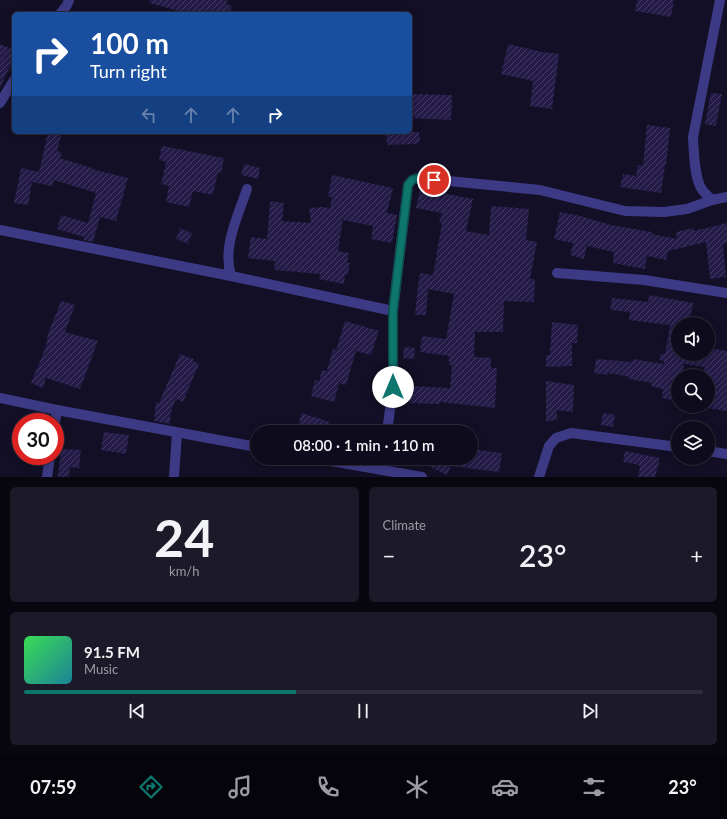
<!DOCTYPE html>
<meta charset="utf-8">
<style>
:root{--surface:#0e0b1c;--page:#1c1929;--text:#f1f3f6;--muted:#9b9ba3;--line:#2e2b3b;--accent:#0f766e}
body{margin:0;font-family:Lato,sans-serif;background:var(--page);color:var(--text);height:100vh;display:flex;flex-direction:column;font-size:15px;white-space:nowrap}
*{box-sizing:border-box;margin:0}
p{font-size:13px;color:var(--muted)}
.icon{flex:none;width:22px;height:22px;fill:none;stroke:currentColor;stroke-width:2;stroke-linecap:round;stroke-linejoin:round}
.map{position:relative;height:477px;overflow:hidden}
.details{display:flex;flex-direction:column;gap:10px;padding:10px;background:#08060f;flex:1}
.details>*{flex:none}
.guide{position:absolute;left:12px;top:12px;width:400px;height:122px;border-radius:6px;box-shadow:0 2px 10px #0003,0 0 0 1px var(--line);background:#1a4fa0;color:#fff;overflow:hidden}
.buttons{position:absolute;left:671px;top:317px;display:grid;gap:8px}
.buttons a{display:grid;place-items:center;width:44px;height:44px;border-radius:50%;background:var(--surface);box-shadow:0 2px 10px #0003,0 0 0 1px var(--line);font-size:20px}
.speed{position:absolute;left:12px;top:413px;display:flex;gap:8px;font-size:20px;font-weight:700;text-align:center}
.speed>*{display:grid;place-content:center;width:52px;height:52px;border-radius:50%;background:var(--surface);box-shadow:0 2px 10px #0003,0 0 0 1px var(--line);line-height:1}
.speed .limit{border:6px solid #d22;background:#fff;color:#111}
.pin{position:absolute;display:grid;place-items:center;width:34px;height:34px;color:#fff;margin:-17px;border:2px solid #fff;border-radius:50%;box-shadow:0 1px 4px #0007}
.me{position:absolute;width:44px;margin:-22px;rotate:0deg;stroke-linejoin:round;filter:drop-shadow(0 0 3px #0008)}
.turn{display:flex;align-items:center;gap:14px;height:84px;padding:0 12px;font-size:18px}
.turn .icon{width:52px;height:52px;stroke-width:2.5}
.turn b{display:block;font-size:28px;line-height:34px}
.lanes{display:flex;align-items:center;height:38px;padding:0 12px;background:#0003;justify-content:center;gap:20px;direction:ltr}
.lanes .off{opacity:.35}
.big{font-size:30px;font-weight:600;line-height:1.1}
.details .card{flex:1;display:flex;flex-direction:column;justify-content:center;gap:6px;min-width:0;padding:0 14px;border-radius:6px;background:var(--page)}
.details .dial{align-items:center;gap:0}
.dial b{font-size:52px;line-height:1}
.song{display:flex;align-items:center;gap:12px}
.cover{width:48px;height:48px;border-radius:6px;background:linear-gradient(135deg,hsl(130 70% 55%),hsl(190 70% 35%))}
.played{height:4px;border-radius:2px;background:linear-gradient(90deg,var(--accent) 40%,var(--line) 40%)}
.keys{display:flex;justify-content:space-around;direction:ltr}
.heat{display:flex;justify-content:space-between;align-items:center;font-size:22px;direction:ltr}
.details .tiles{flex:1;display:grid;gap:10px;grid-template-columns:1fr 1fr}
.card:last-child{grid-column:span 2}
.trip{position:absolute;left:250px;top:425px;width:228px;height:40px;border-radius:20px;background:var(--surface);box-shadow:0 2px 10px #0003,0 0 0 1px var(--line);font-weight:600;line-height:40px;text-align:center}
.tab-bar{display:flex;height:64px;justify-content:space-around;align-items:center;background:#06040b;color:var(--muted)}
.tab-bar .icon{width:28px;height:28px}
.tab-bar .active{color:var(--accent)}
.tab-bar b{font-size:18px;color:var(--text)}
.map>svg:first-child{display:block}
.building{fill:url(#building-hatch)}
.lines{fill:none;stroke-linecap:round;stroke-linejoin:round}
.minor{stroke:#3d3a85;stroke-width:10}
.route-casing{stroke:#0a4d48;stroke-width:10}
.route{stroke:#0f766e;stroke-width:7}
</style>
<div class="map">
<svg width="727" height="477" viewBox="0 0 727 477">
<defs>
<pattern id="building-hatch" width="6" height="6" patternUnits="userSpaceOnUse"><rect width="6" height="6" fill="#241b47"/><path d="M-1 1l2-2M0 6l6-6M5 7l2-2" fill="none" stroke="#433b63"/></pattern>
</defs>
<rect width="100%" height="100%" fill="#130f26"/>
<!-- building -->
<g class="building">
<polygon points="150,0 227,0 226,4 232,6 229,14 202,14 192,11 191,14 189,14 150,3"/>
<polygon points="637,0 674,0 671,17 635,11"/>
<polygon points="0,44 14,50 14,58 0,88"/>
<polygon points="508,44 542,52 559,54 552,109 530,106 533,81 501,74"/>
<polygon points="711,93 722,94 716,126 705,124"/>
<polygon points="410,94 452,95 451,120 410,118"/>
<polygon points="647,125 670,128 666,165 665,165 661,193 620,187 623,174 636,176 638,165 643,166"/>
<polygon points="48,132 62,132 57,151 62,153 60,158 92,168 92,169 128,178 116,221 100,217 93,242 84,240 84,237 57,229 61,215 88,223 96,193 54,180 52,186 32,182 28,205 14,203 21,168 39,172"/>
<polygon points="386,132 419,132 420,142 418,142 418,144 387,145"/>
<polygon points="162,146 224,158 221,173 218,172 213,195 193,191 189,207 166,202 169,186 161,184 166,162 159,160"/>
<polygon points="244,164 260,168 258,179 241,175"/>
<polygon points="332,175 393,188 387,213 397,215 392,243 371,239 373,226 343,220 338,251 349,253 347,263 350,263 348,274 345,275 344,284 319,279 320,274 274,270 275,261 248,258 251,237 267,239 270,201 284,203 282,221 311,223 309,208 322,207 330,208 332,197 328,197"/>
<polygon points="421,185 443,188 443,193 473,199 466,231 489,235 491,206 529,209 526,240 537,242 530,279 535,279 534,302 504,301 503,332 475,332 474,357 491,358 491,368 497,368 495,408 441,402 440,404 409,403 410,386 450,388 452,365 449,365 449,356 420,352 422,336 446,339 454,294 428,289 426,315 415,315 418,285 420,273 433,275 442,223 439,223 442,213 416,208"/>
<polygon points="560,212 580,216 611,225 652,232 652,234 677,239 676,232 693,228 694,231 727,223 727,243 723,244 726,277 710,279 706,242 668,251 666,260 647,256 645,269 613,263 614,252 587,246 584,259 570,255 573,243 554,239"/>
<polygon points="180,228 192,233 188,244 176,239"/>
<polygon points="649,295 693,303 689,324 678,324 678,354 708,354 708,348 727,351 727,411 708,408 708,376 703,376 705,367 684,364 682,376 678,376 678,401 662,398 663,389 651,386 652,383 629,379 630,377 608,373 608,375 594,373 596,359 632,362 633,359 664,364 664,361 660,360 660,354 665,354 670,325 629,320 630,312 610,310 612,298 648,302"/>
<polygon points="61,301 75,305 65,332 98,341 80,389 46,378 43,388 31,383 46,346 48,334"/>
<polygon points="345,321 379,331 371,355 356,351 346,385 339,383 334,402 311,396 315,380 319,381 322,370 327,371 333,349 336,350"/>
<polygon points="552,322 578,325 577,343 572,343 572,366 546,367 546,355 550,355"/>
<polygon points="404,347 415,348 414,359 403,358"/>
<polygon points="180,354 193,359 193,361 199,364 183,402 176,399 171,412 170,424 154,421 156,402 159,403"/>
<polygon points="546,381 574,385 573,412 556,410 558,419 546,422"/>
<polygon points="302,413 330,422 327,432 296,432"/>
<polygon points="603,413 615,415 613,427 601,425"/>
<polygon points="104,432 129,435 126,454 101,450"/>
<polygon points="61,449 81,450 79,468 70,467 69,477 58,477"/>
<polygon points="471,449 502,453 499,472 451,466 447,475 412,458 471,458"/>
<polygon points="625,451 660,458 655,477 638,477 640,467 639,467 640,465 623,462"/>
</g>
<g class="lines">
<!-- minor -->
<g class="minor">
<polyline points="60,14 67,5 69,0"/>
<polyline points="0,103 14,80"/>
<path d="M 247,189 C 238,216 222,247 231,276 L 393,311"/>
<path d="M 712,200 C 709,197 704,193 701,188 C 694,175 694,152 693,137 L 720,0"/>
<polyline points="0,230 231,276"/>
<polyline points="557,273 644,280 727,293"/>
<polyline points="0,398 57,410 257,447"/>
<polyline points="55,422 57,410"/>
<polyline points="387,432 393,387 393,311 408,185 412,180 418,178 540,190 625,211 664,212 687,209 712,200 727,197"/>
<polyline points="708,451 727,454"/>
<polyline points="314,458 422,477"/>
<polyline points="382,470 384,458"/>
<polyline points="47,477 50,456"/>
<polyline points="174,477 177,433"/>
<polyline points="539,477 549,446 556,438 571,433 678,447"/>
</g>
</g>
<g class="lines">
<defs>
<polyline id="route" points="393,387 393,311 408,185 412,180 418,178 434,180"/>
</defs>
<!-- route casing -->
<use href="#route" class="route-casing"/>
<!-- route -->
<use href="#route" class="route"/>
</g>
</svg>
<div class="buttons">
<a><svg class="icon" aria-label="sound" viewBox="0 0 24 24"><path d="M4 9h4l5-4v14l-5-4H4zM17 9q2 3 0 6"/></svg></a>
<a><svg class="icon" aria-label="search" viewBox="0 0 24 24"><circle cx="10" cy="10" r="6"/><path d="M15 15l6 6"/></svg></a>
<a><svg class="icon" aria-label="layers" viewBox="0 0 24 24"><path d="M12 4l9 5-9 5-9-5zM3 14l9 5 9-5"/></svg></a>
</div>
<div class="speed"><div class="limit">30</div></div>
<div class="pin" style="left:434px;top:180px;background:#d93025"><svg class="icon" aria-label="arrive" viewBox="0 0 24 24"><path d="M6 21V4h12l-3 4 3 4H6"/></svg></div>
<svg class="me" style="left:393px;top:387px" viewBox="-20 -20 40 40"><circle r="19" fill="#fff"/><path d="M0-13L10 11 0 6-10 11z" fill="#0f766e"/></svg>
<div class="trip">08:00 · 1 min · 110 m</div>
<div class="guide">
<div class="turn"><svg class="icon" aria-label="right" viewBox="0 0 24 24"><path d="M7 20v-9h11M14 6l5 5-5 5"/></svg><div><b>100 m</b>Turn right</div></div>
<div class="lanes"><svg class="icon off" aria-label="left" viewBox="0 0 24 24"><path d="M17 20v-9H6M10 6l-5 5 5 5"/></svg><svg class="icon off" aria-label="ahead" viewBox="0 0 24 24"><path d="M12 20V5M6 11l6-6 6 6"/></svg><svg class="icon off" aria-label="ahead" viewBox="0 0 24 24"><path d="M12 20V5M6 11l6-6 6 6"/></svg><svg class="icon" aria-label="right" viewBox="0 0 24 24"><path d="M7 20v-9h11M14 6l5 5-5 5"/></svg></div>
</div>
</div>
<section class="details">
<div class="tiles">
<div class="card dial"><b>24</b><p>km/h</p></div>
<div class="card"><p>Climate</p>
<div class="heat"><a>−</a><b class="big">23°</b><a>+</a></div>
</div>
<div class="card">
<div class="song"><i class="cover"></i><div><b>91.5 FM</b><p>Music</p></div></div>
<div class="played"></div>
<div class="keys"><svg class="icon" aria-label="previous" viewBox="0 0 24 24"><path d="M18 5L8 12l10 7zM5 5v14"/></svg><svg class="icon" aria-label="pause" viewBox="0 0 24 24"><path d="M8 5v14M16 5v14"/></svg><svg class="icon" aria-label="next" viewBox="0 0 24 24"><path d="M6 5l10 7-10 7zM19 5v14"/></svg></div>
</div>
</div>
</section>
<nav class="tab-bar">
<b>07:59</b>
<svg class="icon active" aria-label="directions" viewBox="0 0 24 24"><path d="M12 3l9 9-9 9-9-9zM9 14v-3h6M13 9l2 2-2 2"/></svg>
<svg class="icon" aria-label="music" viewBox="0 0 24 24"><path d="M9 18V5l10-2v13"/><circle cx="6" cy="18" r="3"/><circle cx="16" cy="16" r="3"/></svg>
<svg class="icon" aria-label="phone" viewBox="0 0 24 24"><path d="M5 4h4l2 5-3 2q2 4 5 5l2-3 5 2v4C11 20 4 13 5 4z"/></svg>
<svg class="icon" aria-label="climate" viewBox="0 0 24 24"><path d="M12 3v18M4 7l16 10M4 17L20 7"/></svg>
<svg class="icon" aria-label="car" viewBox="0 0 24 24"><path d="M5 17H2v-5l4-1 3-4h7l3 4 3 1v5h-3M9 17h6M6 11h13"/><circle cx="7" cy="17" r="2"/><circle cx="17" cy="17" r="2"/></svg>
<svg class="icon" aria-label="filters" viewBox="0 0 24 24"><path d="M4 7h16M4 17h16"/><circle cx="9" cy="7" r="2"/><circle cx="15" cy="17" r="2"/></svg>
<b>23°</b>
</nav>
